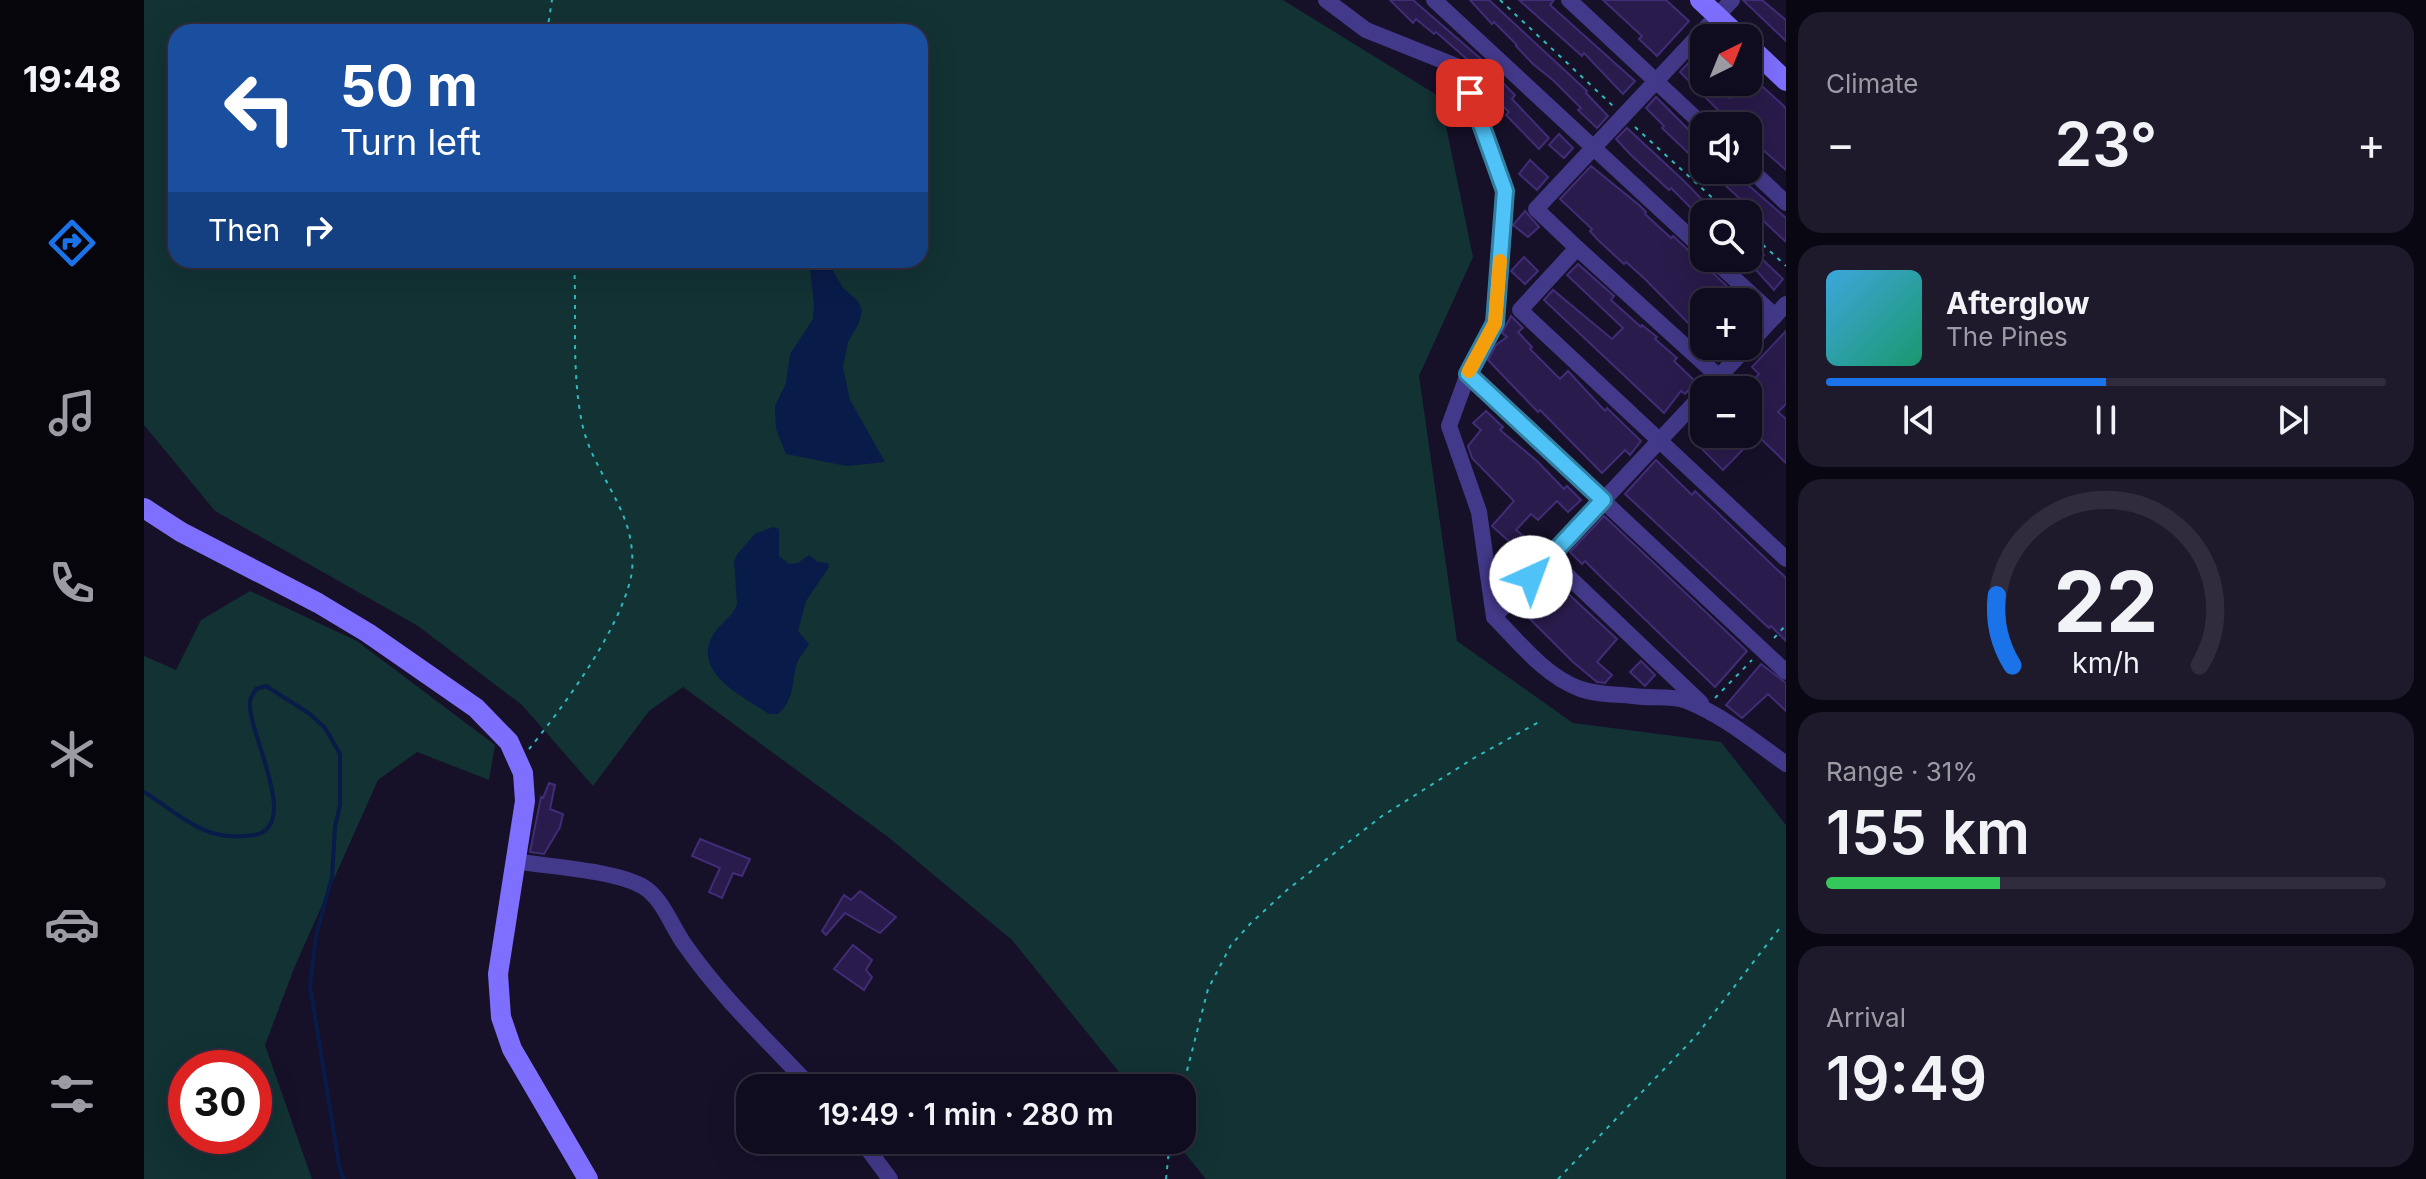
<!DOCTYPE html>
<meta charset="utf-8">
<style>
:root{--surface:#100c1f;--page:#1e1a2c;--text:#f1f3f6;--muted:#9c9ba4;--line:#302c3d;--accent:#1a73e8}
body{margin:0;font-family:Inter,sans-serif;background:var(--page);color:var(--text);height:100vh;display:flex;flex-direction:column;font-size:30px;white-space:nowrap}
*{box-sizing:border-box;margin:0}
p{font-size:26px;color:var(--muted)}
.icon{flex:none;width:44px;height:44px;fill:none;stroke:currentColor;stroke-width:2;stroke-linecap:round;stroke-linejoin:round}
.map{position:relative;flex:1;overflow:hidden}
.sheet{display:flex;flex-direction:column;gap:12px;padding:12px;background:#090711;width:640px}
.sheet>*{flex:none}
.top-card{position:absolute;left:24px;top:24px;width:760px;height:244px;border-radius:24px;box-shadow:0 8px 32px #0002,0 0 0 2px var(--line);background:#1a4fa0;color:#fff;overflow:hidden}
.needle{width:52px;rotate:43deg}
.controls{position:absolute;left:1546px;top:24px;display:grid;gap:16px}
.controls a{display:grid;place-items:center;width:72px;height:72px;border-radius:16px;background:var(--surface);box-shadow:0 8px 32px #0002,0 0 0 2px var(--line);font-size:40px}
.speed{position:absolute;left:24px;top:1050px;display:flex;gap:16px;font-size:40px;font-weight:700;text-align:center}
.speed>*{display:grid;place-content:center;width:104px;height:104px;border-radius:50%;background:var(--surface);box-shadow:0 8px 32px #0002,0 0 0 2px var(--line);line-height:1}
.speed .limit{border:12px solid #d22;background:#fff;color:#111}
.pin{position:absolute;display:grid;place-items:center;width:68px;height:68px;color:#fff;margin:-34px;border-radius:16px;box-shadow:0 4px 12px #0006}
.me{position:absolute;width:88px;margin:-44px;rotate:43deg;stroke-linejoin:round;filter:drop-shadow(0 0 6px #0008)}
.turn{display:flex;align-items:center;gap:28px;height:168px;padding:0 40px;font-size:36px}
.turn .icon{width:104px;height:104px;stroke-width:2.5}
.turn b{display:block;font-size:56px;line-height:68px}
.then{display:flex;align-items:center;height:76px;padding:0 40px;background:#0003;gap:16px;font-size:30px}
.big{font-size:60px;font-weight:600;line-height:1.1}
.sheet .tile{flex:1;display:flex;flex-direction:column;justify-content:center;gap:12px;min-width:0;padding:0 28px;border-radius:24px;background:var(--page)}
.sheet .dial{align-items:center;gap:0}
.dial svg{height:208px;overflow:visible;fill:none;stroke:var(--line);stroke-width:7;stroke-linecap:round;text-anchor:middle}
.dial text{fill:var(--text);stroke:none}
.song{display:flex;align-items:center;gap:24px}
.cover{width:96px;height:96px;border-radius:12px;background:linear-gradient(135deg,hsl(200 70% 55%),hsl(160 70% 35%))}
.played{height:8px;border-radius:4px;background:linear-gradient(90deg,var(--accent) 50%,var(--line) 50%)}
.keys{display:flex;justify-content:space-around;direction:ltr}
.heat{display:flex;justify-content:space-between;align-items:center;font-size:44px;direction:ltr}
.charge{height:12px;border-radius:6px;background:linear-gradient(90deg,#34c759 31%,var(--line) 0)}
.trip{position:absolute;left:592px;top:1074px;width:460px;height:80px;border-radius:24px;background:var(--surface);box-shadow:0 8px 32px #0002,0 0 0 2px var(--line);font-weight:600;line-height:80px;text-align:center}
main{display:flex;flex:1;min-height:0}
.tabs{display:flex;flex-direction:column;width:144px;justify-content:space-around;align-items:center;background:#06050c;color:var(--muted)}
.tabs .icon{width:56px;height:56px}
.tabs .active{color:var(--accent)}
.tabs b{font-size:36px;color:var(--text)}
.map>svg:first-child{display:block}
.green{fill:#123234;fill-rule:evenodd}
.water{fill:#091b49}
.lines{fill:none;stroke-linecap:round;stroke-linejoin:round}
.stream{stroke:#091b49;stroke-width:4}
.building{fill:#291b4b;stroke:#412d77;stroke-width:2}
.path{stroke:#2dbcbe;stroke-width:2;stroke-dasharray:4 6;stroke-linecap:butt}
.street{stroke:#43398a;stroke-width:16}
.secondary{stroke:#7e6fff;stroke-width:20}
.route-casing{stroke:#337fa1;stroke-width:20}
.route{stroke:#4fc3f7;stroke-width:14}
.slow{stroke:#f59e0b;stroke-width:14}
</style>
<main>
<nav class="tabs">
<b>19:48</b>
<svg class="icon active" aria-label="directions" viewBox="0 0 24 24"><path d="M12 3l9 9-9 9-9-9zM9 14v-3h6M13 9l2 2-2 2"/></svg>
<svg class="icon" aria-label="music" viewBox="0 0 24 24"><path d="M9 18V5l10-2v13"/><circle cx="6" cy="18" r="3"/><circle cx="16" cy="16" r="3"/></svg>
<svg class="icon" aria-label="phone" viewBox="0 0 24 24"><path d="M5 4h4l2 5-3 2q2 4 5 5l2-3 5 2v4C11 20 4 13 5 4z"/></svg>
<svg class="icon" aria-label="climate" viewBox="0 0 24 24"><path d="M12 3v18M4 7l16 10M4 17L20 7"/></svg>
<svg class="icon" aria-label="car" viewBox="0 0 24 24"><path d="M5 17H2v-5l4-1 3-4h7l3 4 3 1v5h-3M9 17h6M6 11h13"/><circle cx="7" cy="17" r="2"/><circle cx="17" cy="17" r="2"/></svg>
<svg class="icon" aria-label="filters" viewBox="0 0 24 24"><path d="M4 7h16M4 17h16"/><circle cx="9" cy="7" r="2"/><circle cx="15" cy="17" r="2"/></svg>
</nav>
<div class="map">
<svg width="1642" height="1179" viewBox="0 0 1642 1179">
<rect width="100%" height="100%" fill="#161029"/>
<!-- green -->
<g class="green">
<path d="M 0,0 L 1139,0 L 1296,97 L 1329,257 L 1275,376 L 1313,641 L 1429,723 L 1577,742 L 1642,825 L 1642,1179 L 1062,1179 L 1030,1140 L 1038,1140 L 1038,1088 L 988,1088 L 868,940 L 744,837 L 539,687 L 505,711 L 449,786 L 378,705 L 274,626 L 71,511 L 0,425 ZM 32,32 L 776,32 L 776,260 L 32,260 Z"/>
<path d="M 106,591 L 213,641 L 351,745 L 345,780 L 273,752 L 234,780 L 151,966 L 121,1045 L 168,1179 L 0,1179 L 0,656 L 32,670 L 57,620 ZM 42,1068 L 110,1068 L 110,1136 L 42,1136 Z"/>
</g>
<!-- water -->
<g class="water">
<polygon points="665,260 683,260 699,288 714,301 718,310 715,323 704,342 699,367 706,400 741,462 703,466 642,454 632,429 631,406 642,383 646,354 669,319 670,304"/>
<path d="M 629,527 L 635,529 L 635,556 L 645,564 L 654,563 L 665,555 L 674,562 L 684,563 L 685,567 L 662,601 L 654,631 L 665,644 C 661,651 653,659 652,667 C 648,684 649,702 634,714 L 625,714 C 600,697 547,673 569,635 C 576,623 589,617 593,604 L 590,561 L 594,553 L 611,534 Z"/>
</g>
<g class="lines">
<!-- stream -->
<path class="stream" d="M 0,792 C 40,817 60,843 110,835 C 159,827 102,730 106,701 C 107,696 110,693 112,689 L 122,686 L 166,714 L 181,728 L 196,754 L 196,805 L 191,827 L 188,877 L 172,936 L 166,986 L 196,1170 L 200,1179"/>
</g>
<!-- building -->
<g class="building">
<polygon points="1246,0 1269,0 1352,72 1350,74 1371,95 1368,99 1405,138 1395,149 1362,115 1365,112 1347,94 1351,90 1324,60 1292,32 1290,34 1272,19 1269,23"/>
<polygon points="1326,0 1345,0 1443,91 1442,93 1464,116 1453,128 1434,110 1437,108 1410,81 1389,64 1372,46 1373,45 1350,22 1348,24"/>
<polygon points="1375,0 1410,0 1406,5 1491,81 1479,94 1440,53 1438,56"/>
<polygon points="1459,0 1522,0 1545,21 1513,56 1495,39 1498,36"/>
<polygon points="1599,0 1618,0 1642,20 1642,41"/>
<polygon points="1560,46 1560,82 1568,82 1586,98 1601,82 1604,82 1607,76 1642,108 1642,170 1604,137 1604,126 1592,126 1586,122 1536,72"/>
<polygon points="1512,97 1560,145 1560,157 1555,163 1518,128 1520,126 1502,108"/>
<polygon points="1483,128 1540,181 1572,214 1560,214 1560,221 1527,188 1525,190 1487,155 1472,139"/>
<polygon points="1415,134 1429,148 1420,158 1405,145"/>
<polygon points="1386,160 1404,177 1393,190 1375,174"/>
<polygon points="1447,166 1495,205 1502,212 1501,214 1527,238 1529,236 1600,302 1560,302 1560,339 1501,279 1482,262 1480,264 1453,239 1446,231 1448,229 1416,199"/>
<polygon points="1565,170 1587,170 1642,218 1642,242"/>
<polygon points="1381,211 1395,227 1384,237 1369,225"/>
<polygon points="1604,241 1620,255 1617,258 1639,279 1630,290 1604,261"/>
<polygon points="1380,257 1394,271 1381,284 1367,271"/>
<polygon points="1434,264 1470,296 1467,300 1497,327 1498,325 1513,337 1511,339 1533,358 1530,361 1552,382 1541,394 1537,391 1520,413 1400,300 1409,290 1468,339 1479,328 1423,275"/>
<polygon points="1367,316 1379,328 1374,332 1388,347 1386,349 1416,379 1424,371 1461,411 1463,408 1497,441 1486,455 1481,450 1458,473 1396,410 1394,412 1344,360 1352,345 1363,337 1358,333"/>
<polygon points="1642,331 1642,404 1634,412 1642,419 1642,463 1613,435 1579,470 1558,449 1572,434 1604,434 1604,390 1600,390 1615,374 1608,367"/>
<polygon points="1342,411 1359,427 1356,430 1393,461 1420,489 1423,486 1437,500 1424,512 1413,501 1394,520 1387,514 1372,530 1392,546 1360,582 1355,577 1353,559 1368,544 1348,526 1370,501 1328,458 1324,446 1337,430 1329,423"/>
<polygon points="1512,460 1548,495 1551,491 1642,578 1642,641 1627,626 1625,628 1481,494"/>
<polygon points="1460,516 1603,651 1571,687 1454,574 1441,561 1438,564 1426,552"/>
<polygon points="1404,575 1473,639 1453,662 1468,675 1461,683 1453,682 1429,662 1374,607"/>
<polygon points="1497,661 1511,675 1501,686 1486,672"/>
<polygon points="1617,664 1642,683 1642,711 1624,694 1598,718 1582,705"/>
<polygon points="405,783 411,785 406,809 419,814 416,827 400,854 386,852 397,797 399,798"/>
<polygon points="556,839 606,859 598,876 589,873 578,898 565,892 576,868 548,856"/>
<polygon points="716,891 752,917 736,933 701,913 682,935 678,931 700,895 707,900"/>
<polygon points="709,945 728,960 722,970 728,977 720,990 690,969"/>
</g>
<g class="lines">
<!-- path -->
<g class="path">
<polyline points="1356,0 1469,106"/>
<polyline points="403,32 408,0"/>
<polyline points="1491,127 1586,214"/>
<polyline points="1604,231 1642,266"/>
<polyline points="1630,638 1642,625"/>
<polyline points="1571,698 1608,660"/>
<path d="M 385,749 C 420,706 475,631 487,577 C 490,563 488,543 484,529 C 473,492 446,462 438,423 C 427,369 433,314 430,260"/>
<polyline points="1038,1090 1064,989 1087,945 1107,923 1143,890 1238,816 1330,758 1395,722"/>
<polyline points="1022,1179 1026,1140"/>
<polyline points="1414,1179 1552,1036 1635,929"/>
</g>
<!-- street -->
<g class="street">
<polyline points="1182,0 1222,30 1317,68 1361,191 1351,323 1324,374 1305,426 1335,512 1350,617"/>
<polyline points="1290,0 1560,250"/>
<polyline points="1425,0 1560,126"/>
<polyline points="1588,0 1392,209 1433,248 1376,310 1642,559"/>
<polyline points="1604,167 1642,203"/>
<polyline points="1433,248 1575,377"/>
<polyline points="1568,258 1631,316"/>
<polyline points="1604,345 1642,304"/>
<polyline points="1324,374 1642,672"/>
<polyline points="1569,383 1604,346"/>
<path d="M 1560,393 L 1350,617 C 1375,642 1400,675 1434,688 C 1451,695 1471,694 1489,696 C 1507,699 1526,695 1543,701 C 1580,716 1610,741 1642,764"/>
<polyline points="1405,558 1557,703"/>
<path d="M 371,861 C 405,867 469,870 498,886 C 519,898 527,926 541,945 C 577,997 625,1042 668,1088"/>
<polyline points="717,1140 746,1179"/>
</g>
<!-- secondary -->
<g class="secondary">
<polyline points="1556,0 1597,38"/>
<polyline points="1604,45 1642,81"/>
<polyline points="0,508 37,532 174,603 224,633 332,708 365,742 379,773 381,801 354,974 357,1017 368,1049 444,1179"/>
</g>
</g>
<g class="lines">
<defs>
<polyline id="route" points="1326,93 1361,191 1351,323 1324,374 1459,500 1387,577"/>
</defs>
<!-- route casing -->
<use href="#route" class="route-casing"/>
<!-- route -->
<use href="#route" class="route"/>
<!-- slow -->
<polyline class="slow" points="1325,371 1351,323 1356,261"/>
</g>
</svg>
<div class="controls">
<a><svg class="needle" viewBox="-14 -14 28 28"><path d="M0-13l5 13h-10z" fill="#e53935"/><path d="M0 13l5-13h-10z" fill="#9c9ba4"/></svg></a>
<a><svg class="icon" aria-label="sound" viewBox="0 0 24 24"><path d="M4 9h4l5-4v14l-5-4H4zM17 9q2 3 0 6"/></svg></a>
<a><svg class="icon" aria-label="search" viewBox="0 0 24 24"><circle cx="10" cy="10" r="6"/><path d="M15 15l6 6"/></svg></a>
<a>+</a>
<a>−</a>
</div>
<div class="speed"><div class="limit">30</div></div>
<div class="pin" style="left:1326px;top:93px;background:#d93025"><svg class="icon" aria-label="arrive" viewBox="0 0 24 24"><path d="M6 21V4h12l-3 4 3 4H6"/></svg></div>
<svg class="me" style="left:1387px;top:577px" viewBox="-20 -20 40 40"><circle r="19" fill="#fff"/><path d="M0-13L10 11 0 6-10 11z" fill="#4fc3f7"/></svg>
<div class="trip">19:49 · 1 min · 280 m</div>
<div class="top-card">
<div class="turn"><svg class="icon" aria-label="left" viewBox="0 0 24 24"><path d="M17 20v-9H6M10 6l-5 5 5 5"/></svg><div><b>50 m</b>Turn left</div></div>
<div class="then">Then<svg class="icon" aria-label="right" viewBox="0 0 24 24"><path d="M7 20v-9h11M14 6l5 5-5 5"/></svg></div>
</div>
</div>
<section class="sheet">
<div class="tile"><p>Climate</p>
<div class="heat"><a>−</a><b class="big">23°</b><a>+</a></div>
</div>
<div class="tile">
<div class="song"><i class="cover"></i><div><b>Afterglow</b><p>The Pines</p></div></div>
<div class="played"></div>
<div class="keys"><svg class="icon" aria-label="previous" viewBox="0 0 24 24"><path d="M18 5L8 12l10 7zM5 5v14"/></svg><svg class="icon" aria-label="pause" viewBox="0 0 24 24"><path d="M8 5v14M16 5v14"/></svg><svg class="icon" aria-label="next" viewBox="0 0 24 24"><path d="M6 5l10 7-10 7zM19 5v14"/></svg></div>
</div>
<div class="tile dial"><svg viewBox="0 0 100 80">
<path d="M14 69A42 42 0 1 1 86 69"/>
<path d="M14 69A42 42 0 0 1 8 42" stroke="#1a73e8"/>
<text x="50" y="56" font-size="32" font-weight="700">22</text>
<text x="50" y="72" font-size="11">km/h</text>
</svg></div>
<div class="tile"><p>Range · 31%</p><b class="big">155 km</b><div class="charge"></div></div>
<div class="tile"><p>Arrival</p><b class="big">19:49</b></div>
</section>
</main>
